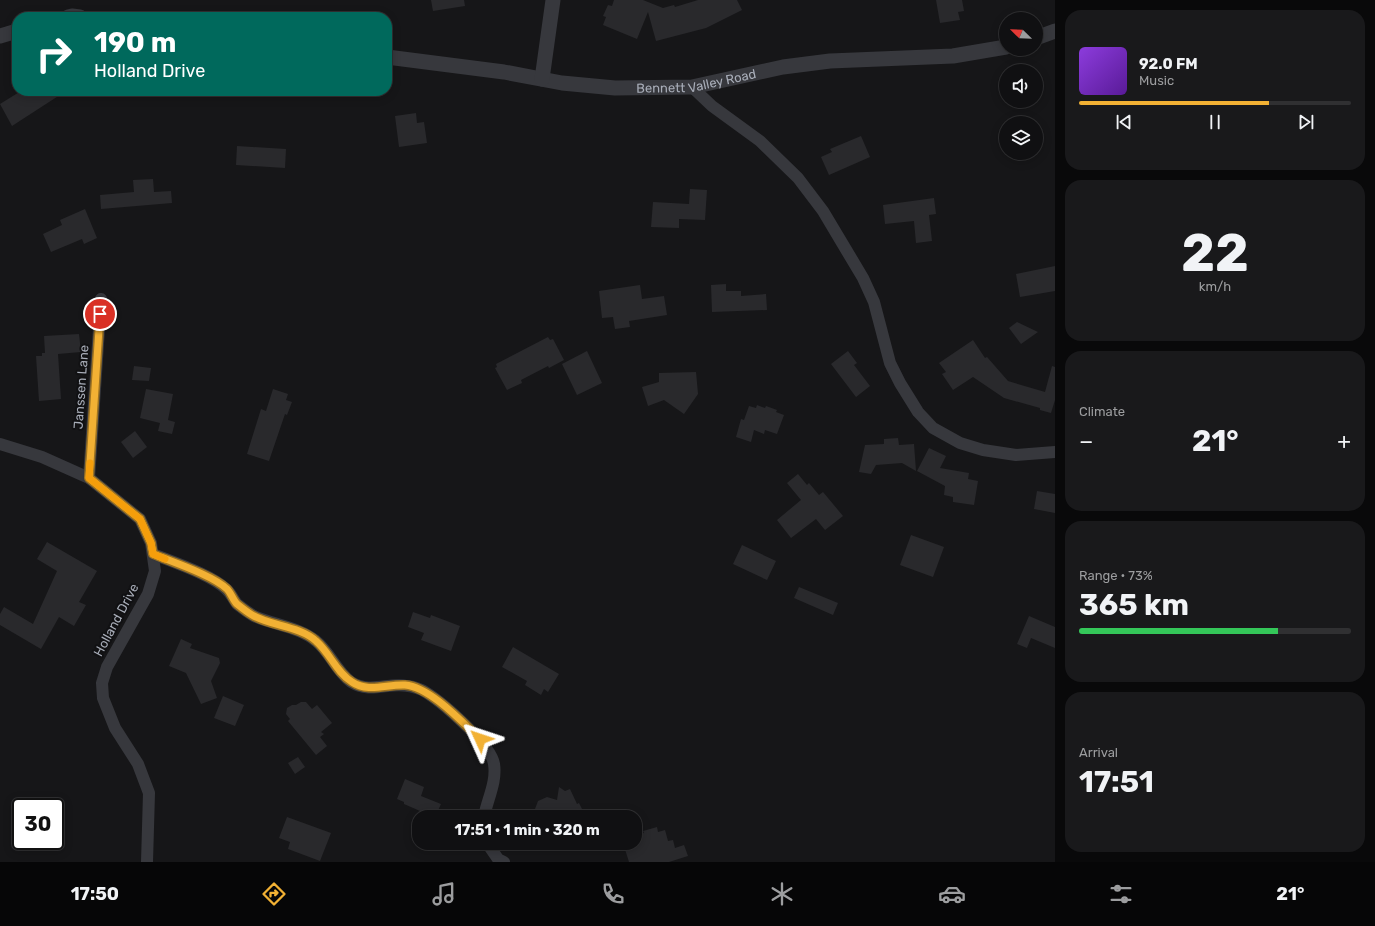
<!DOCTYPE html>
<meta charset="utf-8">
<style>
:root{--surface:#101012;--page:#19191b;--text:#f1f3f6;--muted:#9c9d9f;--line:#303032;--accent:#f2b134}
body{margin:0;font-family:Rubik,sans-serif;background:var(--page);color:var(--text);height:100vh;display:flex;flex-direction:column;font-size:15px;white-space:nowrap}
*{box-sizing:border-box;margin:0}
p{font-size:13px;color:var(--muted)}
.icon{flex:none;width:22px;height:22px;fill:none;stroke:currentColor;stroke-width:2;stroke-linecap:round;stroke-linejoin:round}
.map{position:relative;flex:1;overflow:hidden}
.details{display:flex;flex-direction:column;gap:10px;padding:10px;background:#09090a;width:320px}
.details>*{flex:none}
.top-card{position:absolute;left:12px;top:12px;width:380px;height:84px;border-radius:16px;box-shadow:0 2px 10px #0003,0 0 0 1px var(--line);background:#00695c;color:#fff;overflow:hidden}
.needle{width:26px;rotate:293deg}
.tools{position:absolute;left:999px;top:12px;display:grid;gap:8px}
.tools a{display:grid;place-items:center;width:44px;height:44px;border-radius:50%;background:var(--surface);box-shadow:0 2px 10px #0003,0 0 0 1px var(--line);font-size:20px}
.speed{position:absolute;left:12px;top:798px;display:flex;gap:8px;font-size:20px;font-weight:700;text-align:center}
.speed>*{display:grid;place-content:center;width:52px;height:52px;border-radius:50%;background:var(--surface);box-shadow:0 2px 10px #0003,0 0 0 1px var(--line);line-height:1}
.speed .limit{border:2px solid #111;border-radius:6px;background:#fff;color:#111}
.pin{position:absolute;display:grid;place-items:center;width:34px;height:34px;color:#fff;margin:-17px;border:2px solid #fff;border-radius:50%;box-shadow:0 1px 4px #0007}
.me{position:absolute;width:44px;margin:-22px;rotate:312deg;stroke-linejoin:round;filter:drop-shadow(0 0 3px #0008)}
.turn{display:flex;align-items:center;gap:14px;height:84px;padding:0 16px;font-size:18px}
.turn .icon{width:52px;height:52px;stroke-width:2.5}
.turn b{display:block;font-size:28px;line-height:34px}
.big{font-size:30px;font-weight:700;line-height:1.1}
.details .tile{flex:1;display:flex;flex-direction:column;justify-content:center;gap:6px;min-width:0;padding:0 14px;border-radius:16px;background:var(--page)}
.details .dial{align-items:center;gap:0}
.dial b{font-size:52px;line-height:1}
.song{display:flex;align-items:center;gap:12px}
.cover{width:48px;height:48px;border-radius:6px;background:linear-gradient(135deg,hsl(270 70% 55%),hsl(270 70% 35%))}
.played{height:4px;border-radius:2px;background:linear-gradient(90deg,var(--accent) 70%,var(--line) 70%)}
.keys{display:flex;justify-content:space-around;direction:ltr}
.heat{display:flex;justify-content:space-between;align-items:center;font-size:22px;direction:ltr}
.charge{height:6px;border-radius:3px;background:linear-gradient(90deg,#34c759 73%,var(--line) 0)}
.trip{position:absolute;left:412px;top:810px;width:230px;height:40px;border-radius:16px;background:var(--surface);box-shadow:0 2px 10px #0003,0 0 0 1px var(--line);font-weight:700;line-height:40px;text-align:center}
.menu{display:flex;height:64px;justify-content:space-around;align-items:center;background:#060607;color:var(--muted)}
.menu .icon{width:28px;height:28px}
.menu .current{color:var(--accent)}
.menu b{font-size:18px;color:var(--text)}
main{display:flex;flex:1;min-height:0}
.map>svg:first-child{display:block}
.building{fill:#29292c}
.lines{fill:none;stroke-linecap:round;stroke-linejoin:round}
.minor{stroke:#37383d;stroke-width:12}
.tertiary{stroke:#37383d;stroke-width:15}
.route-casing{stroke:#9d7322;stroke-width:10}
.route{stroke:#f2b134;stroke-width:7}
.slow{stroke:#f59e0b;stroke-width:7}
.labels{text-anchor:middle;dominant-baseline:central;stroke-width:4;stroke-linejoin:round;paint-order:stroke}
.street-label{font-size:13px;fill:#a8adb8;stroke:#111113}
</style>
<main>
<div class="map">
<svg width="1055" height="862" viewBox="0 0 1055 862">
<rect width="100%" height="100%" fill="#161618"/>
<!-- building -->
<g class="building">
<polygon points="431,0 464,0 465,6 433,11"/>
<polygon points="614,0 643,0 663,8 674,5 675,7 698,0 737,0 742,10 706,28 656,41 648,12 637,39 603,25 606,17 603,16 608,5 612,6"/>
<polygon points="936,0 962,0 964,11 958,12 960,20 940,23"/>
<polygon points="21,91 66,91 12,126 0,104"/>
<polygon points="416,113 417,123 424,122 427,143 399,147 395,116"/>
<polygon points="861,136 870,157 829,175 821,157 832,152 830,149"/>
<polygon points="237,146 286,149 285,168 236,165"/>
<polygon points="153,179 154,192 171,191 172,203 101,209 100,195 134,192 133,180"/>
<polygon points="690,189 707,190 705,220 679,219 679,228 651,227 653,202 689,204"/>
<polygon points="934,198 936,214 929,215 932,241 916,243 914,221 885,224 883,205"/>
<polygon points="85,209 97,238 84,244 82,239 51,252 43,234 62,225 60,220"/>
<polygon points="1055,266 1055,291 1020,297 1016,274"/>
<polygon points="726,284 726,291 741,291 741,296 766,294 767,310 712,312 711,285"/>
<polygon points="640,285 642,299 664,296 667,315 629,321 630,327 615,329 613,317 602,318 599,291"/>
<polygon points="1017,322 1038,332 1021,344 1009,328"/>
<polygon points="79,334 81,352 58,354 61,399 39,401 36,356 42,356 42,353 45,353 44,336"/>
<polygon points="548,337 550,340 553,339 564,360 549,368 548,366 521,380 522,383 507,390 495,368 497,367 496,364"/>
<polygon points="973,340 985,358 987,357 1008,381 1045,392 1052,366 1055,367 1055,400 1051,413 1040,410 1040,408 1004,398 973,377 953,390 942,374 946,372 939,363"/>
<polygon points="587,351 602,383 577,395 562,364"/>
<polygon points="848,351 857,363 854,365 870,386 856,397 831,364"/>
<polygon points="134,366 151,368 149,381 132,380"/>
<polygon points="696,372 698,394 684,414 664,400 648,406 642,387 659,382 659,373"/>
<polygon points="146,389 173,394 168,420 175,422 172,434 158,431 160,423 140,418"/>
<polygon points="273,389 288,394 286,400 292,402 287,415 285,414 269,461 247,454 261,409 266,411"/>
<polygon points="757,405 765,408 766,406 777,410 776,412 784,415 777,434 765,430 764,434 754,430 751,442 736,437 741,419 744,420 749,406 756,408"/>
<polygon points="135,431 147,447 133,458 121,442"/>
<polygon points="898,438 899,445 914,444 916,471 902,463 876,465 871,474 859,472 865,445 884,444 884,439"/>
<polygon points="929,448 946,456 940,468 969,473 968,479 978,481 974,505 953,502 953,497 944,495 945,486 917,471"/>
<polygon points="798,474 807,485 809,483 819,495 823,492 843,516 825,530 816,519 791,538 777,520 801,500 787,483"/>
<polygon points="1037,491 1055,494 1055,513 1034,509"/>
<polygon points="911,535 944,547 933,577 900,565"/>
<polygon points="47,542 97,571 79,602 86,605 74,626 59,617 41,649 0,625 0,614 4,607 33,624 57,571 37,559"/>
<polygon points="742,545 776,561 767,580 733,564"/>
<polygon points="799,587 838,603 833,615 794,598"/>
<polygon points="413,612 430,618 431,615 460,626 451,651 421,640 424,633 408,627"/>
<polygon points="1029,616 1055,627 1055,648 1031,638 1027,648 1017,644"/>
<polygon points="181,639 192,644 190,648 219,658 220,663 211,681 217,698 201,704 186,673 169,666"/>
<polygon points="513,647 559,674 548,692 544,689 541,695 525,685 527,681 502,667"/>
<polygon points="223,696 244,705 235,726 214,718"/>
<polygon points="301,702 306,702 312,709 317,705 332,723 321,732 324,734 320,737 327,746 316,755 288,721 290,719 286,714 287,708 292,705 296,705"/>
<polygon points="298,757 305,767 295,774 288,763"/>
<polygon points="405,779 424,787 421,796 441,804 435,817 417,817 420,811 404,804 404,802 397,799"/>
<polygon points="559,787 565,791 570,789 577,804 579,803 584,813 576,817 532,817 538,801 547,797 557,800"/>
<polygon points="287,817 331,833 320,861 288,849 290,842 279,838"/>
<polygon points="657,827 658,832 665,830 668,841 673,840 675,848 684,845 688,856 669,862 629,862 623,843 635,843 635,835 644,833 643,831"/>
</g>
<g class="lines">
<!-- minor -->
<g class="minor">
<polyline points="692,87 712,106 760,141 798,178 823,211 863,278 874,302 890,363 900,383 918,412 933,428 960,443 983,450 1016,455 1055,452"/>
<polyline points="0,444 42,457 89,478 140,519 151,543 155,571 148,594 107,667 102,683 103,698 115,728 138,764 149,793 147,862"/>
<polyline points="89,478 101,299"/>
<path d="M 153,554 C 173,562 212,575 226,589 C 231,593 233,599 237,604 C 242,608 249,613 254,616 C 274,625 299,627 316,641 C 330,652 336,671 351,682 C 370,694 389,682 407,686 C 412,686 417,688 422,690 C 440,700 491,744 494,764 C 497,782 487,800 484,817"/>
<polyline points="487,843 498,859 504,862"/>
</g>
<!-- tertiary -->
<g class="tertiary">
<polyline points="68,17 72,16 80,17"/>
<polyline points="0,36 17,31"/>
<polyline points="1036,38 1055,31"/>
<path id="s1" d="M 387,57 L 504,72 L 562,83 L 615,88 L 692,87 L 783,67 L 830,61 L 953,56 L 1006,47"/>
<polyline points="542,79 553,0"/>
</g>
</g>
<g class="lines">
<defs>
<path id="route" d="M 100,314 L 89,478 L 140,519 L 151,543 L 153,554 C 172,562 212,575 227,589 C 231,593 233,600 237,604 C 242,608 247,612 252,615 C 270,626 300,626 316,641 C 330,653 336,672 352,682 C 368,693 387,684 405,685 C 430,687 462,722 480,739"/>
</defs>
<!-- route casing -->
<use href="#route" class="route-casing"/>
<!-- route -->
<use href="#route" class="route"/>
<!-- slow -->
<polyline class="slow" points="90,463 89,478 140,519 151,543 153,554 165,559"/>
</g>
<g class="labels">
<!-- street labels -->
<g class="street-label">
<text stroke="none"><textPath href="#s1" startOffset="312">Bennett Valley Road</textPath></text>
<text transform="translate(81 387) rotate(-86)">Janssen Lane</text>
<text transform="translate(116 620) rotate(-62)">Holland Drive</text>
</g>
</g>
</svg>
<div class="tools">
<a><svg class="needle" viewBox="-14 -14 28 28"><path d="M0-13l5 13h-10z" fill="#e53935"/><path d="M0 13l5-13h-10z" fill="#9c9d9f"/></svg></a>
<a><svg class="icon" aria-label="sound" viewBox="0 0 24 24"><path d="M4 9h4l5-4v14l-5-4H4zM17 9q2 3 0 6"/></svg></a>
<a><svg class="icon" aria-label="layers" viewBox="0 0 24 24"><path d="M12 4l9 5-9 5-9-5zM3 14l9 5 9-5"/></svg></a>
</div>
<div class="speed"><div class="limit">30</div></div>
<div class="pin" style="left:100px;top:314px;background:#d93025"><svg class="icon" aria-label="arrive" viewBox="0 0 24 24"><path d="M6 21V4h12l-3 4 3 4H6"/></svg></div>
<svg class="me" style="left:480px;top:739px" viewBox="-20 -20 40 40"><path d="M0-17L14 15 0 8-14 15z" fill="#f2b134" stroke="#fff" stroke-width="4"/></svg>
<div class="trip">17:51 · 1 min · 320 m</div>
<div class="top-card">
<div class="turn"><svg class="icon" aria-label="right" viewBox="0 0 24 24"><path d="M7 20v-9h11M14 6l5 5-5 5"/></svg><div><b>190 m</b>Holland Drive</div></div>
</div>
</div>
<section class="details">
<div class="tile">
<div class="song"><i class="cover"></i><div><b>92.0 FM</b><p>Music</p></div></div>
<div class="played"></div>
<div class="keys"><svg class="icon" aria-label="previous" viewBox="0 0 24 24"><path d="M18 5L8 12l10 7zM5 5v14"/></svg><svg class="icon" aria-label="pause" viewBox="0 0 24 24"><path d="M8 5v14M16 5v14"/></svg><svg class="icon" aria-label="next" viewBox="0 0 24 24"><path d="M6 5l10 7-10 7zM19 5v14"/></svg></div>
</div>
<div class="tile dial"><b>22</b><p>km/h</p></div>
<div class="tile"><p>Climate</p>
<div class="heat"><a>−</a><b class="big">21°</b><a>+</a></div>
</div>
<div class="tile"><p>Range · 73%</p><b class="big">365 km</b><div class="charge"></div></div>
<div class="tile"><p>Arrival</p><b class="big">17:51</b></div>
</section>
</main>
<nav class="menu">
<b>17:50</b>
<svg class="icon current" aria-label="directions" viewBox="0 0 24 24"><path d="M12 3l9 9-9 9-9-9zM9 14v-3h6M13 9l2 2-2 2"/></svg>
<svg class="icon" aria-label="music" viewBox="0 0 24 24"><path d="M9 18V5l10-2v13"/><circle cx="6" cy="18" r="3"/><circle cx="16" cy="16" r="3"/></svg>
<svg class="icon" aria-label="phone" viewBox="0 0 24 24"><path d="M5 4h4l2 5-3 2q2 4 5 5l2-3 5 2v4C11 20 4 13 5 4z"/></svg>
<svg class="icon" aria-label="climate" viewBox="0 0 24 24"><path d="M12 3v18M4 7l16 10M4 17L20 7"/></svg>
<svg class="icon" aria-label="car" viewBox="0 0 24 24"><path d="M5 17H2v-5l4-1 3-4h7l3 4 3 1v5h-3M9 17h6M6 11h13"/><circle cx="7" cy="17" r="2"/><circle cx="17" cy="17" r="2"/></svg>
<svg class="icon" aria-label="filters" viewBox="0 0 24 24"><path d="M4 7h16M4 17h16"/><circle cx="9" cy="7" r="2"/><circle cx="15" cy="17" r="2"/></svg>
<b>21°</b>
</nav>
